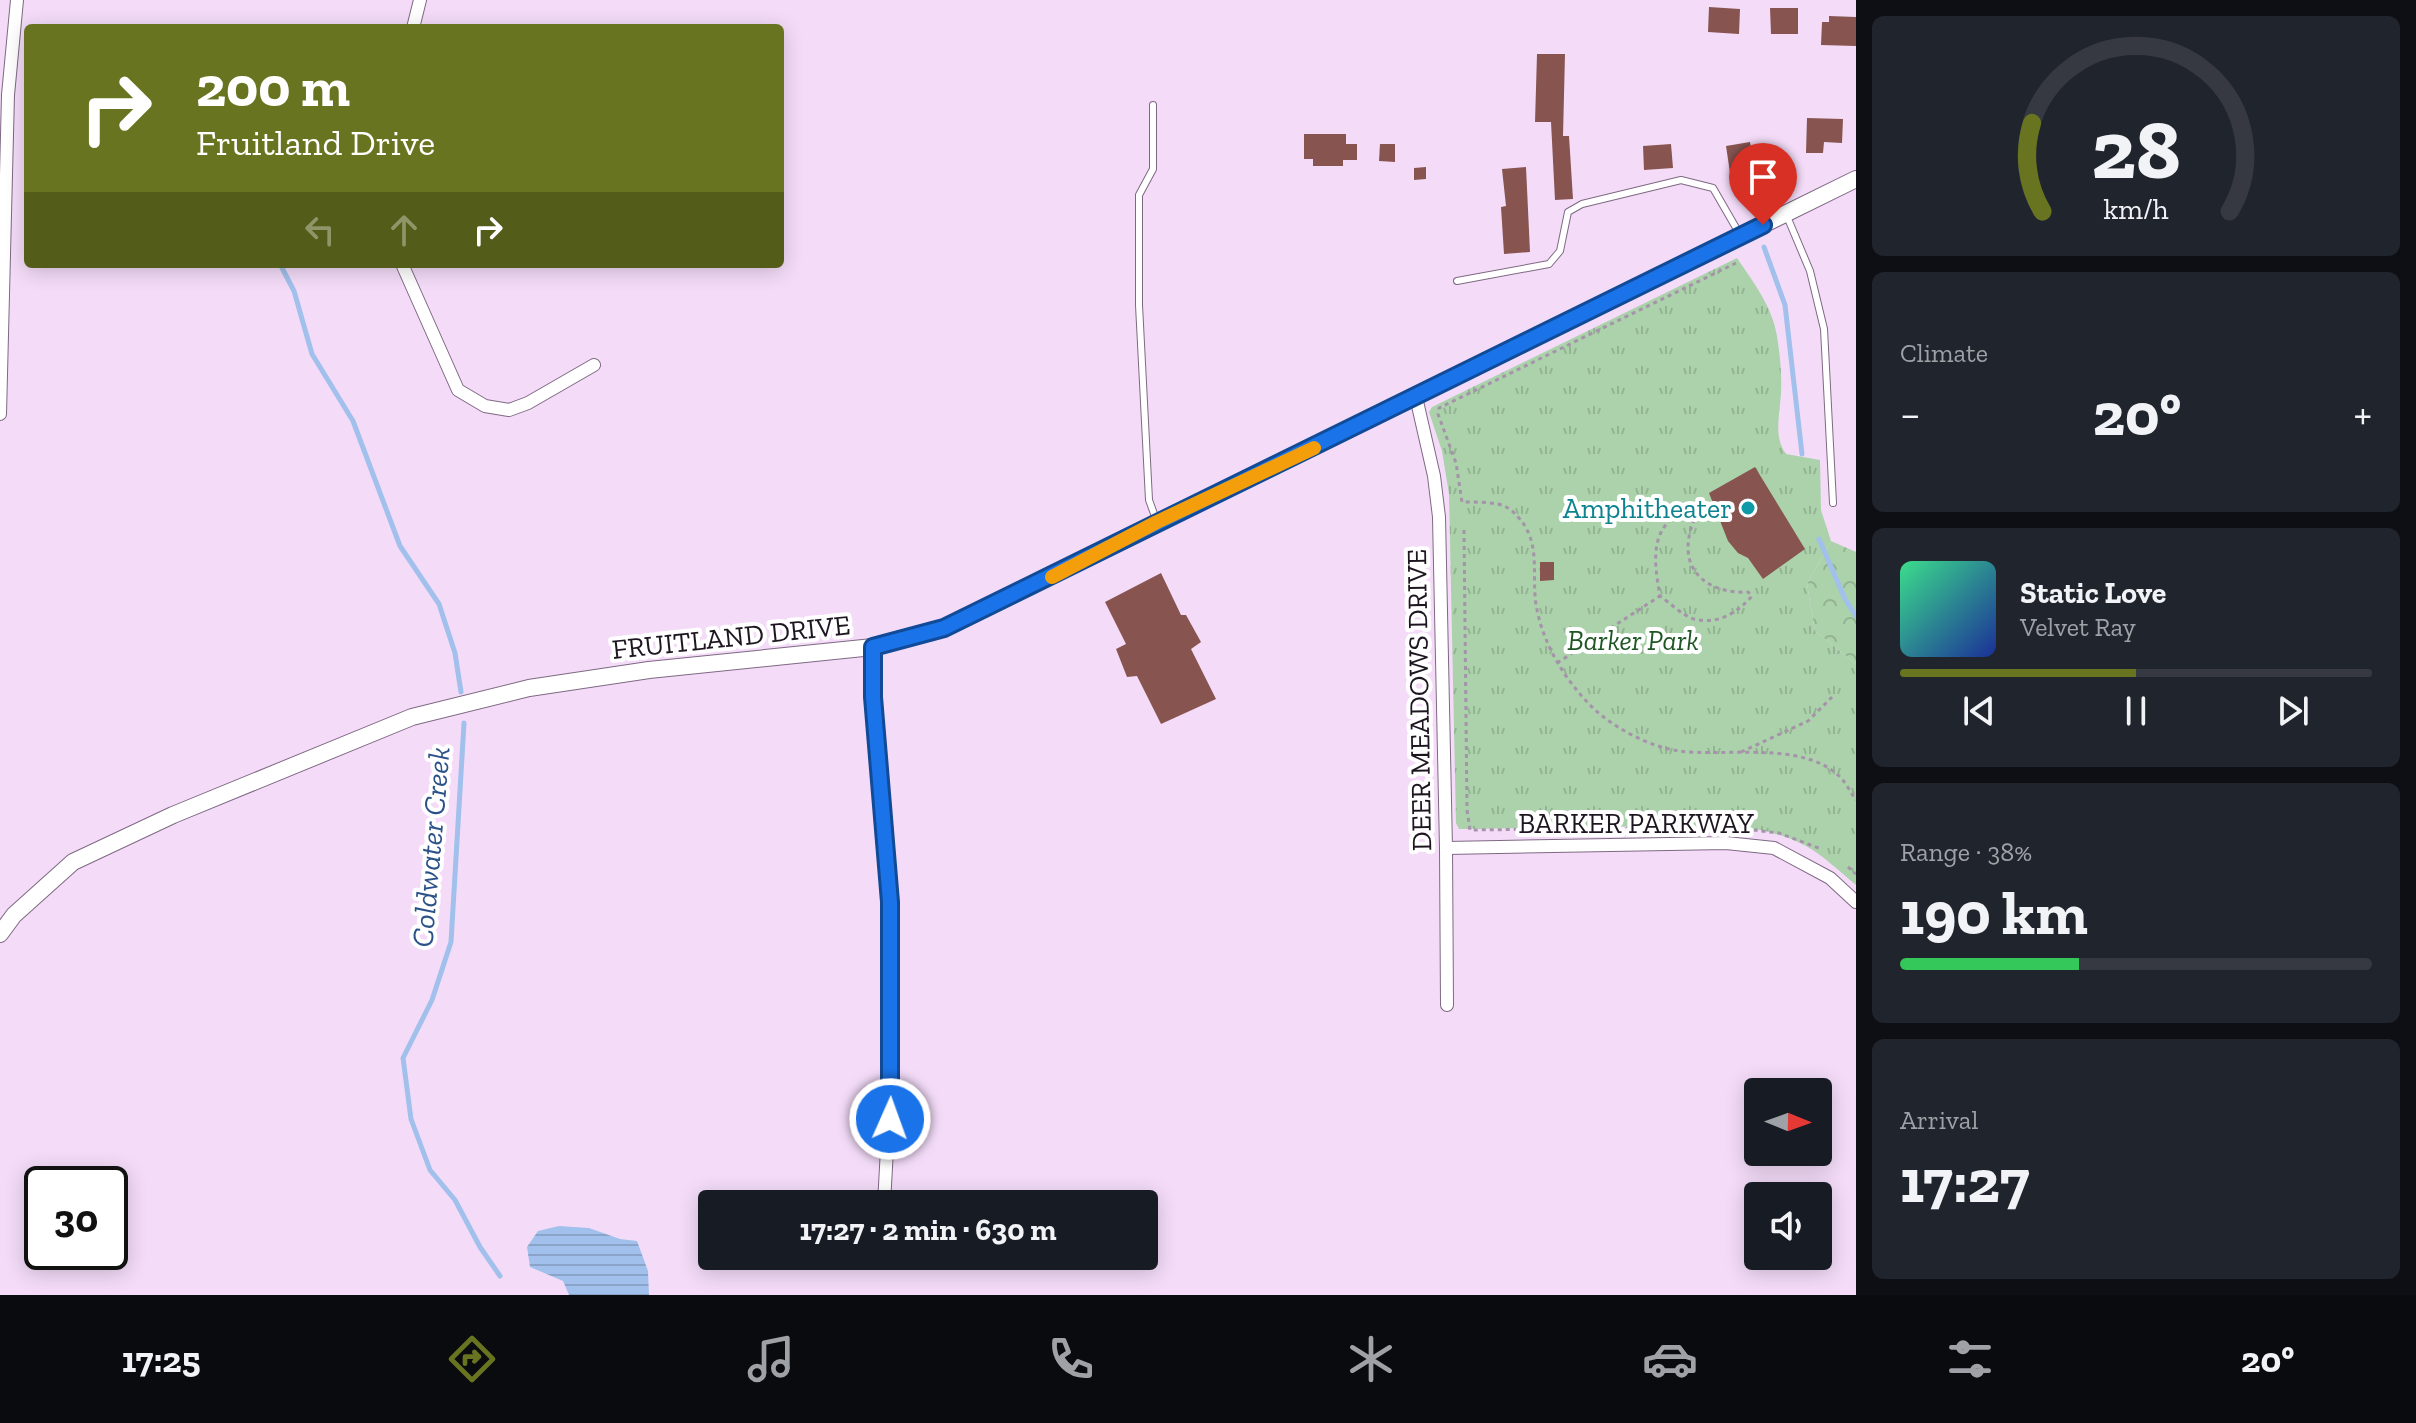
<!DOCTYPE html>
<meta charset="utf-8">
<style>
:root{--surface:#171b24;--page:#20242c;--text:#f1f3f6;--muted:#9ea1a6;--line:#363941;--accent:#68741f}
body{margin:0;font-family:"Zilla Slab",serif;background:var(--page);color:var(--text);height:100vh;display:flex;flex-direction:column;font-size:30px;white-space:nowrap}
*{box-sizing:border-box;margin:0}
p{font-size:26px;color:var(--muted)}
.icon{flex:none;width:44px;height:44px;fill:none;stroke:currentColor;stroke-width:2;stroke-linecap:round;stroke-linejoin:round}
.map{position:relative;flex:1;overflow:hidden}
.side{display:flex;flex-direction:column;gap:16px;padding:16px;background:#0d0f14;width:560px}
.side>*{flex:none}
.hud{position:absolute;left:24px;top:24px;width:760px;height:244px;border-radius:8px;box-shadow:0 4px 20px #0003;background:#68741f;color:#fff;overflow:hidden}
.needle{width:52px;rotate:91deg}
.controls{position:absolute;left:1744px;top:1078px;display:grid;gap:16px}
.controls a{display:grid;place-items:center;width:88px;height:88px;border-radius:8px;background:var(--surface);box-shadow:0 4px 20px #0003;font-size:40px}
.speed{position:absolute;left:24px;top:1166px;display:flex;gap:16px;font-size:40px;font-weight:700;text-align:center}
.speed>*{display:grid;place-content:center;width:104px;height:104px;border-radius:50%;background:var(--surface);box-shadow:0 4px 20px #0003;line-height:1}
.speed .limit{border:4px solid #111;border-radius:12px;background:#fff;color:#111}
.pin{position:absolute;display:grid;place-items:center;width:68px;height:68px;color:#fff;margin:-82px -34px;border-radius:50% 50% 50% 0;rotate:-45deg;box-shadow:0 0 8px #0007}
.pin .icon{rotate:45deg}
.me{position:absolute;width:88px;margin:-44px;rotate:2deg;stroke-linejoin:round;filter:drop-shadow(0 0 6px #0008)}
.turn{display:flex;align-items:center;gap:28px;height:168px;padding:0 40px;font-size:36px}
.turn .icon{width:104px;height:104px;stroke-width:2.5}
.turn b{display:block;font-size:56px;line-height:68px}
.lanes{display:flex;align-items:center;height:76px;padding:0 40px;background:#0003;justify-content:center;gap:40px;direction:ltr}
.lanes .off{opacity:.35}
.big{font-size:60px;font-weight:700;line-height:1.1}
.side .widget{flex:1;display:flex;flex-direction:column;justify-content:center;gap:12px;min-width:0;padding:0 28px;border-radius:12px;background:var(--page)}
.side .dial{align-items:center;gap:0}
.dial svg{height:208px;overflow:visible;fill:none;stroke:var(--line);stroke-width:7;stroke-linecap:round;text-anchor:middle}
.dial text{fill:var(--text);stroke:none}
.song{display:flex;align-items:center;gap:24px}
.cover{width:96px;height:96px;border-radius:12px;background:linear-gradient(135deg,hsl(150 70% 55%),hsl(230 70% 35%))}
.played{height:8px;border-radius:4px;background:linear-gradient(90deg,var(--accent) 50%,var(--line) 50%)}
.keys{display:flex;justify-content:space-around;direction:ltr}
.heat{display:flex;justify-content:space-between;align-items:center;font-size:44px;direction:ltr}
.charge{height:12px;border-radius:6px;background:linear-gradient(90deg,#34c759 38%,var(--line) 0)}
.trip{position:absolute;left:698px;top:1190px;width:460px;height:80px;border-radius:8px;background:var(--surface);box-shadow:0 4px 20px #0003;font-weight:700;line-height:80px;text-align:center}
.menu{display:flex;height:128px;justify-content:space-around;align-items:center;background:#090b0e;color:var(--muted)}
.menu .icon{width:56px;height:56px}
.menu .on{color:var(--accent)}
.menu b{font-size:36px;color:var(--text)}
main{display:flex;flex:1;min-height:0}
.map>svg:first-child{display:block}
.forest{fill:url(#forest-crowns)}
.park{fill:url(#park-tufts)}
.water{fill:url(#water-rules)}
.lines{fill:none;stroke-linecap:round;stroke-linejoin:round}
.stream{stroke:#a1c0eb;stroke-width:5}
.building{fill:#875450}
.service-casing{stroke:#7e6982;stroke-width:8}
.minor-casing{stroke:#7e6982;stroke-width:14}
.tertiary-casing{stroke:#7e6982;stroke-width:18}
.path{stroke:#a593a9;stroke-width:3;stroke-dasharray:4 4;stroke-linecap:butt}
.service{stroke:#fff;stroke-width:6}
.minor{stroke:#fff;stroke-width:12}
.tertiary{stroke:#fff;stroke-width:16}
.route-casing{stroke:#114b97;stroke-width:20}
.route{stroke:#1a73e8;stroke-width:14}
.slow{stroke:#f59e0b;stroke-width:14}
.culture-dot{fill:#0f9aa8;stroke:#fff;stroke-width:3}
.labels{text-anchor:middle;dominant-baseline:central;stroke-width:8;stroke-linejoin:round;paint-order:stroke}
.culture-label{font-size:28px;fill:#0d838f;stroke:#fff;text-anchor:end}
.street-label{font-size:28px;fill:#1d151f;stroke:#fff}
.park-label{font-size:28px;font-style:italic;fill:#1e5624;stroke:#fff}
.water-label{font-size:30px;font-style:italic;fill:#2b5288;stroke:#fff}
</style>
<main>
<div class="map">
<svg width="1856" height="1295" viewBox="0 0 1856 1295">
<defs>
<pattern id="forest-crowns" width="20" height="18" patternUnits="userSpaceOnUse" patternTransform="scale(2)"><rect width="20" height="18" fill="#abd2ab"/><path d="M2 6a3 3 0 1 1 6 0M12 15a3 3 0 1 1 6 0" fill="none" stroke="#93b393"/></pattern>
<pattern id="park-tufts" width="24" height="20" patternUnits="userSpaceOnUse" patternTransform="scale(2)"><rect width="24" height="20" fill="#abd2ab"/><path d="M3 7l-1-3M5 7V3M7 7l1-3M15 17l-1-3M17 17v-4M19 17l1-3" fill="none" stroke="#93b393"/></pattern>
<pattern id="water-rules" width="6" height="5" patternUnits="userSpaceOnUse" patternTransform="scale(2)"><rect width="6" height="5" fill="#a1c0eb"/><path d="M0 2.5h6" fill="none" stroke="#8aa4c9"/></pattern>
</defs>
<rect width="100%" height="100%" fill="#f4dcf9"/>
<!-- forest -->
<polygon class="forest" points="1831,541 1856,552 1856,664 1815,631 1807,584"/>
<!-- park -->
<path class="park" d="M 1737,258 C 1754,283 1772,306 1777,336 C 1780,355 1782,374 1781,393 C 1780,414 1773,436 1786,454 L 1820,460 L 1821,510 L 1831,541 L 1807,584 L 1815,631 L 1856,664 L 1856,885 C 1840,872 1824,856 1806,846 C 1782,833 1754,828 1728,825 L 1459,829 L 1456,823 L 1449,494 L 1442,451 L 1429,412 L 1432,407 Z"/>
<!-- water -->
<polygon class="water" points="559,1226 589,1228 620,1239 637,1241 648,1271 649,1295 569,1295 563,1281 530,1267 527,1247 538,1231"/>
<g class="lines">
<!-- stream -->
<g class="stream">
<polyline points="1764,247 1785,305 1802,454"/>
<polyline points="280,264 294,291 312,354 353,421 400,546 439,604 455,653 461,692"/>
<polyline points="1819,539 1845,599 1856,616"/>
<polyline points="464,723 451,942 432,1000 403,1058 411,1119 430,1170 455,1200 480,1247 500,1276"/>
</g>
</g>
<!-- building -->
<g class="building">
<polygon points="1709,7 1740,9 1739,34 1708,32"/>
<polygon points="1770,8 1798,8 1798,34 1771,34"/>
<polygon points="1829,16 1856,17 1856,46 1821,45 1822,22 1829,22"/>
<polygon points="1537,54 1565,54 1563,136 1569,136 1573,199 1555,200 1551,122 1535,122"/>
<polygon points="1807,118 1843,119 1842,143 1824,142 1823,153 1806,153"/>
<polygon points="1304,134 1346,134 1346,144 1357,144 1357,160 1343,160 1343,166 1313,166 1313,159 1304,159"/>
<polygon points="1750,142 1756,182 1732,186 1726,146"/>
<polygon points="1380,144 1395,144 1395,162 1379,161"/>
<polygon points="1671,144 1673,168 1644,170 1643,146"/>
<polygon points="1426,167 1426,179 1414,180 1414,168"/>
<polygon points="1526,167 1530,252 1504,254 1501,207 1506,206 1502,169"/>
<polygon points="1755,467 1805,549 1763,579 1748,558 1738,553 1728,541 1709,493"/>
<polygon points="1540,562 1554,562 1554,580 1540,581"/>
<polygon points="1161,573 1181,615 1186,615 1201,642 1191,649 1216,699 1161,724 1137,676 1127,677 1116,649 1126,644 1105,602"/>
</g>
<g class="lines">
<defs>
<g id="service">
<polyline points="1153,105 1153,169 1139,195 1139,305 1149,500 1157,522"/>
<polyline points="1786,214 1810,271 1824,329 1833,503"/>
<polyline points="1457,281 1549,264 1560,251 1568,212 1582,204 1681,180 1713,188 1739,233"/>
</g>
<g id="minor">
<polyline points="413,28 420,0"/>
<polyline points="402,264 458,390 485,406 509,410 528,403 594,365"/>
<polyline points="1416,397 1434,476 1439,517 1446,848 1447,1005"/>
<polyline points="0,414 8,95 17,0"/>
<path d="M 873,647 C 874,733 887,818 890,904 C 893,1004 890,1104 884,1204"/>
<polyline points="1446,848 1726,843 1774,848 1830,878 1856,902"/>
</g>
<polyline id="tertiary" points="0,934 14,915 73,862 173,815 412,717 529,688 649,670 873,647 944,628 1856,179"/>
</defs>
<!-- service casing -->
<use href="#service" class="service-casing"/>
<!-- minor casing -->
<use href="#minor" class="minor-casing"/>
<!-- tertiary casing -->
<use href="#tertiary" class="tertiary-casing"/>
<!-- path -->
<g class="path">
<path d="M 1736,263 L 1439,408 L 1438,414 L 1456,463 L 1462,502 C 1474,502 1487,502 1498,504 C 1507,506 1513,511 1518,517 C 1543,544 1530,577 1537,610 C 1545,648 1566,681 1593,708 C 1614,728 1650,747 1679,751 C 1726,757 1800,741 1838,775 C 1846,782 1850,792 1856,800"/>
<path d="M 1688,509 L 1696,512 C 1695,521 1690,528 1689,537 C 1682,576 1714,594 1748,592 L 1752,596 C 1737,613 1718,625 1694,619 C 1683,616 1670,603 1660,596 C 1654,562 1648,525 1688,509 Z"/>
<polyline points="1464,530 1467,810 1470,830 1726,827 1779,833 1821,849"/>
<polyline points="1577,631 1595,656"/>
<polyline points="1557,663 1660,596"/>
<polyline points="1741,752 1808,721 1832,697"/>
<polyline points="1848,867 1856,874"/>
</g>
<!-- service -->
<use href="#service" class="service"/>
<!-- minor -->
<use href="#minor" class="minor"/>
<!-- tertiary -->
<use href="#tertiary" class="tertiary"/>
</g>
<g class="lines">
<defs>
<polyline id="route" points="890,1119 890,902 873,697 873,647 944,628 1763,225"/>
</defs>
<!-- route casing -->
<use href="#route" class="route-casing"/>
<!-- route -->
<use href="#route" class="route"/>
<!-- slow -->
<polyline class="slow" points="1052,577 1157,522 1314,448"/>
</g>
<!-- markers -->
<circle class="culture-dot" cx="1748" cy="508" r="8"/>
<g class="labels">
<!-- culture labels -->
<g class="culture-label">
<text x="1732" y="508">Amphitheater</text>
</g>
<!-- street labels -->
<g class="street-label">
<text transform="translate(731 637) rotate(-6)">FRUITLAND DRIVE</text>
<text transform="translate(1419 700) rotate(-91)">DEER MEADOWS DRIVE</text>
<text x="1636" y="823">BARKER PARKWAY</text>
</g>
<!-- park labels -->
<g class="park-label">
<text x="1633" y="640">Barker Park</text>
</g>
<!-- water labels -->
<g class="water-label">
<text transform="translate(431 847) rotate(-85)">Coldwater Creek</text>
</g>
</g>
</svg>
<div class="controls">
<a><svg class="needle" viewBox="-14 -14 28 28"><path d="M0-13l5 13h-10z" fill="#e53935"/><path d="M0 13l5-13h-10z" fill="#9ea1a6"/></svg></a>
<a><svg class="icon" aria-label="sound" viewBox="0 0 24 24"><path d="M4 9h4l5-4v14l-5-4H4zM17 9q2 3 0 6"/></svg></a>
</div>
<div class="speed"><div class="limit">30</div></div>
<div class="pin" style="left:1763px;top:225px;background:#d93025"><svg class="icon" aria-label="arrive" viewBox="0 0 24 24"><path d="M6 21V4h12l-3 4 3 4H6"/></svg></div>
<svg class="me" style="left:890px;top:1119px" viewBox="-20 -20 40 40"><circle r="17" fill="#1a73e8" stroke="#fff" stroke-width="3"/><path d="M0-11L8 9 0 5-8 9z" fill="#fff"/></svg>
<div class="trip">17:27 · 2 min · 630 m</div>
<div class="hud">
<div class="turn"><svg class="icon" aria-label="right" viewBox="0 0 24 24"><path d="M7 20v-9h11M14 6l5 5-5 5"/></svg><div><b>200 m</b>Fruitland Drive</div></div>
<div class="lanes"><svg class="icon off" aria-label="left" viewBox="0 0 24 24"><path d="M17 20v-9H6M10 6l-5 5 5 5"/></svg><svg class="icon off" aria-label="ahead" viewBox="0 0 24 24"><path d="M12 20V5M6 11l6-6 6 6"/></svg><svg class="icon" aria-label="right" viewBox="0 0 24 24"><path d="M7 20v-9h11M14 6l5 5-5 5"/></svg></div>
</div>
</div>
<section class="side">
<div class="widget dial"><svg viewBox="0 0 100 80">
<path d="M14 69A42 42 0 1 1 86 69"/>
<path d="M14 69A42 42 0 0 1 10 35" stroke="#68741f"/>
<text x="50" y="56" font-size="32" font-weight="700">28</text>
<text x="50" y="72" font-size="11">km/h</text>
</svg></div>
<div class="widget"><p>Climate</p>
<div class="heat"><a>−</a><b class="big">20°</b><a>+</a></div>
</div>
<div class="widget">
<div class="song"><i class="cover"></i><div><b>Static Love</b><p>Velvet Ray</p></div></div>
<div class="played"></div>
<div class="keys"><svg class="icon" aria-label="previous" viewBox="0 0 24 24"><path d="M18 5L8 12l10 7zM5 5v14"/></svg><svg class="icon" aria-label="pause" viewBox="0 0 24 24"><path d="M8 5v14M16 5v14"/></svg><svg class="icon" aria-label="next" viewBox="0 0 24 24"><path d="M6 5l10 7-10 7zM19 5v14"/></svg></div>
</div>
<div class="widget"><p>Range · 38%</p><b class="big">190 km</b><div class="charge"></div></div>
<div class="widget"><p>Arrival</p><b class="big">17:27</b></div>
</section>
</main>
<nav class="menu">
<b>17:25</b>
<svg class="icon on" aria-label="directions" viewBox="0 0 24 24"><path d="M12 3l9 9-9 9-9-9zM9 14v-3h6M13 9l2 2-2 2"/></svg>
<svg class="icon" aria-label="music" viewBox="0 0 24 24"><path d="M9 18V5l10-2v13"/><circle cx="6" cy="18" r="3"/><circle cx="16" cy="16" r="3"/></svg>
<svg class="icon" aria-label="phone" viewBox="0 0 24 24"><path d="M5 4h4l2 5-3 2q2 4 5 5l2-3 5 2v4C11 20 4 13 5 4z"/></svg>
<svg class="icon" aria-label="climate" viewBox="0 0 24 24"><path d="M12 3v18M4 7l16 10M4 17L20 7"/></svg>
<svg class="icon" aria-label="car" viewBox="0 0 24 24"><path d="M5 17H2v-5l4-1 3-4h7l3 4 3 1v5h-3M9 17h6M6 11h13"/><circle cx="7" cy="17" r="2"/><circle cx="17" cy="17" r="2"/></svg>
<svg class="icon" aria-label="filters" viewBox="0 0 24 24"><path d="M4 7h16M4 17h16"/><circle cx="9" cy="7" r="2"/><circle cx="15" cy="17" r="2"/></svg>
<b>20°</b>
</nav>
